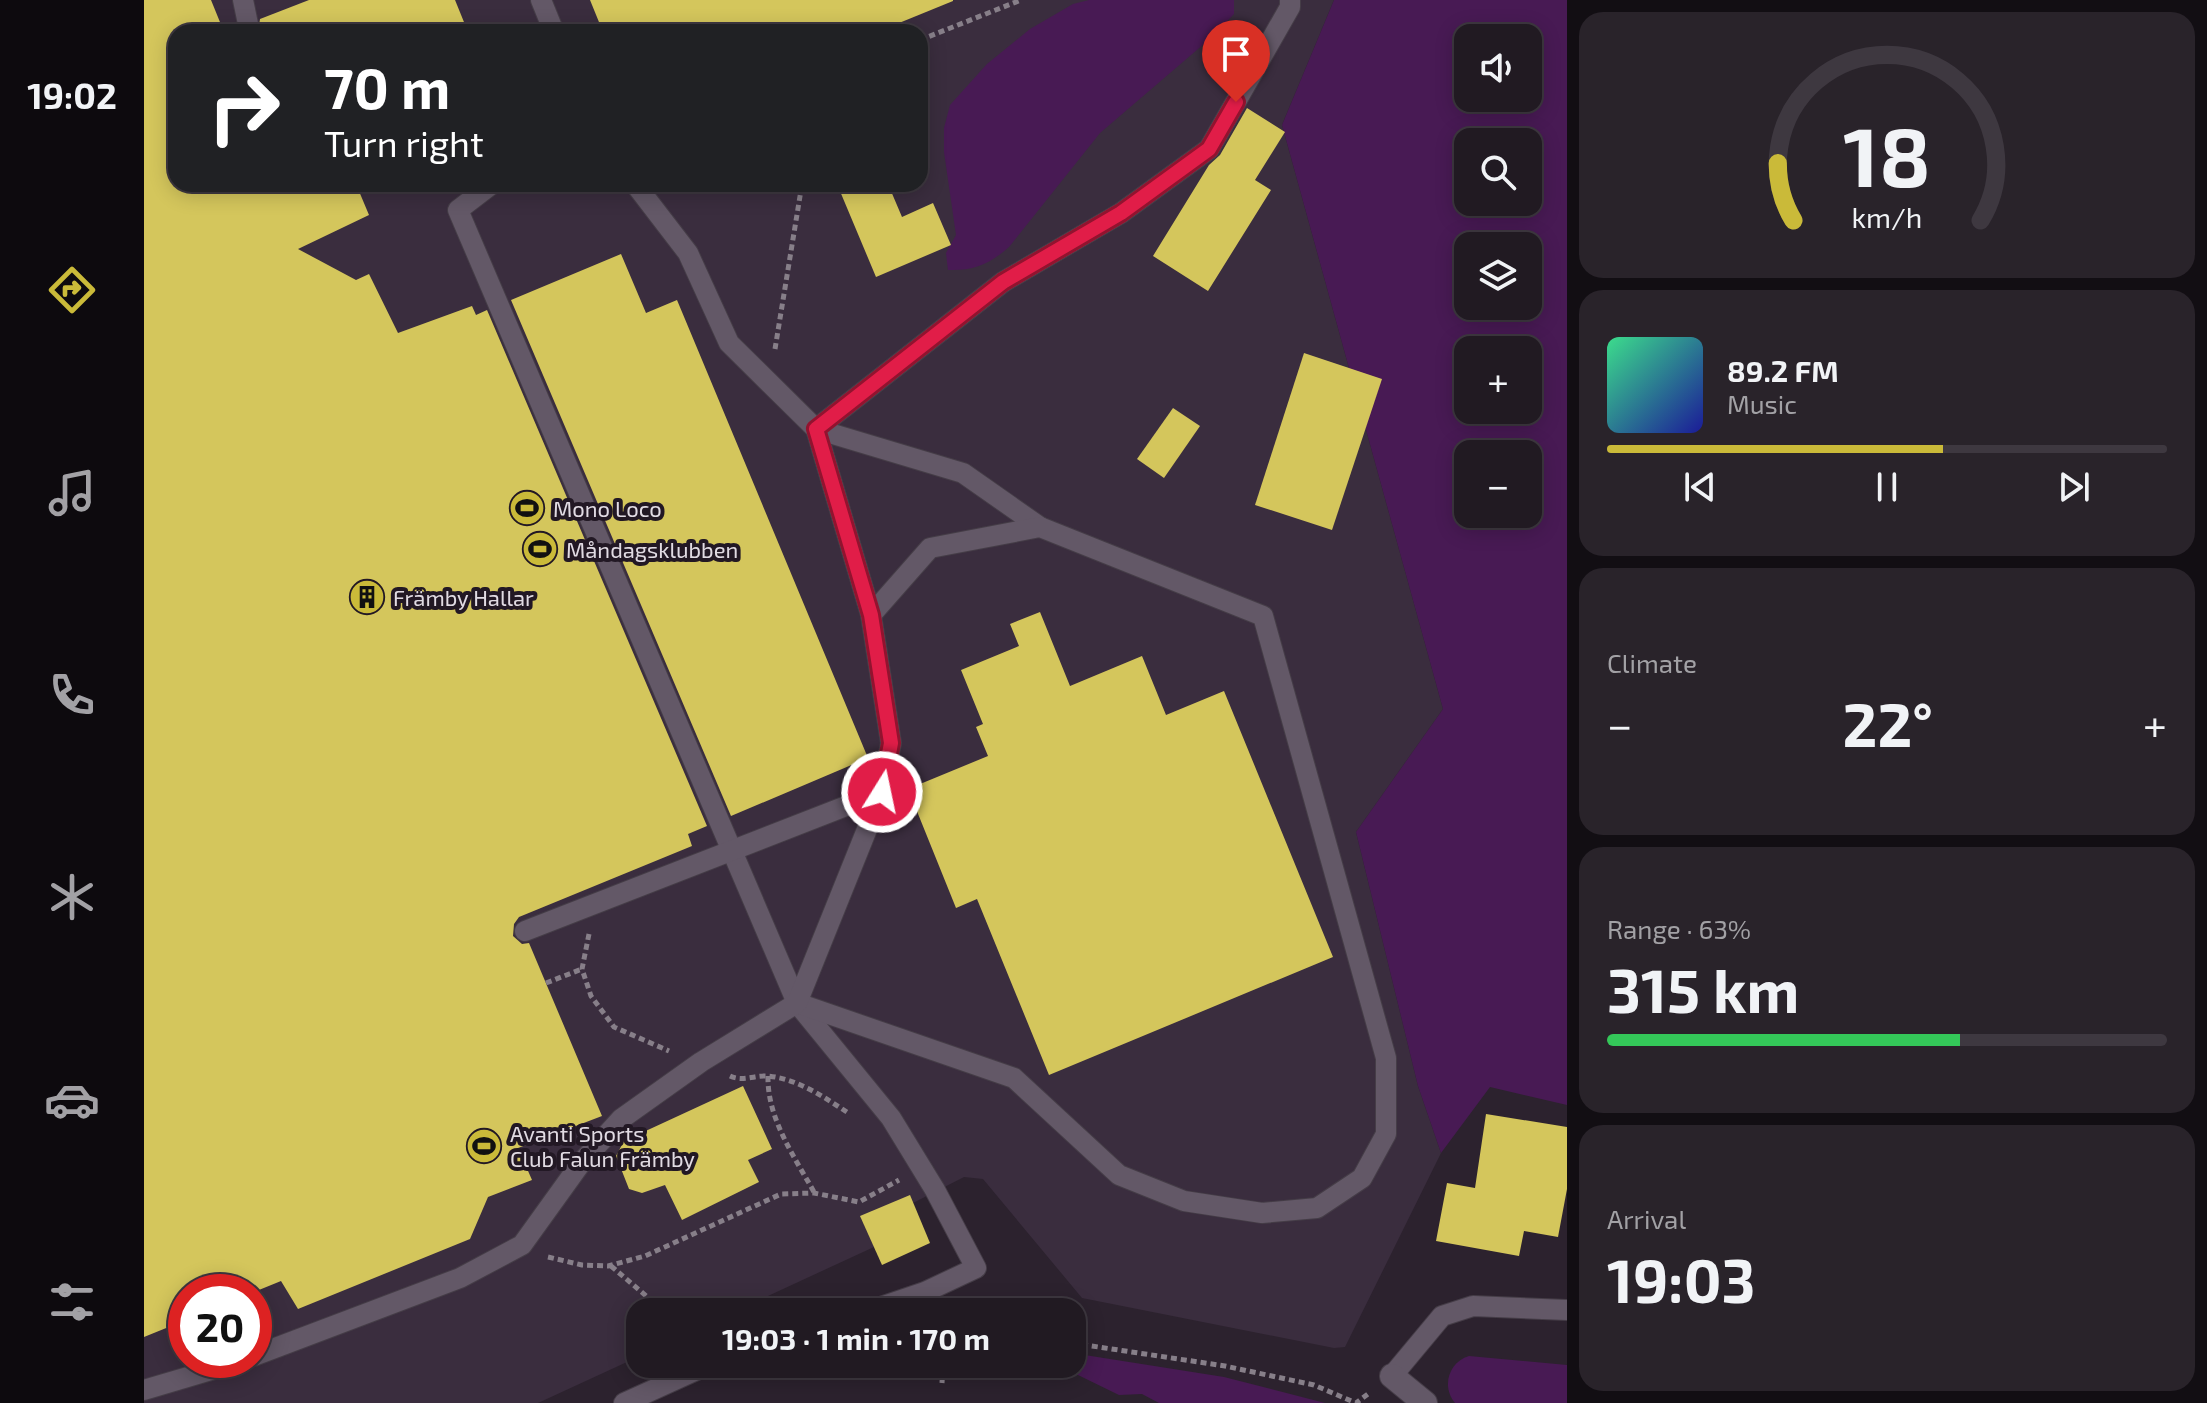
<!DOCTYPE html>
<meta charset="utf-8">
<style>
:root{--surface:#211a22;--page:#29232a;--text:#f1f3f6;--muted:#a2a1a5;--line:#3e3840;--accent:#caba39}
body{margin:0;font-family:"Exo 2",sans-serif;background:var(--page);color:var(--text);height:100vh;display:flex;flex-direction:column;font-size:30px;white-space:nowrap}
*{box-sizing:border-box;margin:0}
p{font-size:26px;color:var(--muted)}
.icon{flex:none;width:44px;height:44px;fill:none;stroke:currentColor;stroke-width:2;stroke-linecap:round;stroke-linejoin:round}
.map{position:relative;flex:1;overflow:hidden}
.details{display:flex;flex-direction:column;gap:12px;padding:12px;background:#120e13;width:640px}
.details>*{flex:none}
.hud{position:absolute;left:24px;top:24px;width:760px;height:168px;border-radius:24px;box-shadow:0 4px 20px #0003,0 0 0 2px var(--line);background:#202124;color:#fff;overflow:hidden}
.buttons{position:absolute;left:1310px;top:24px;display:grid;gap:16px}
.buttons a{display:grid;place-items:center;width:88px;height:88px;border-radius:16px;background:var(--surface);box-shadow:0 4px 20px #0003,0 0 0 2px var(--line);font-size:40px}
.speed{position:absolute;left:24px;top:1274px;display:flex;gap:16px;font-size:40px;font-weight:700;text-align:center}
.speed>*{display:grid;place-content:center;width:104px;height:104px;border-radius:50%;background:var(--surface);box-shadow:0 4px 20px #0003,0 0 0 2px var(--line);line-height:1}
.speed .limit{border:12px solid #d22;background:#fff;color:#111}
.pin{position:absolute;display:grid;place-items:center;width:68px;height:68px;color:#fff;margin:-82px -34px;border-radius:50% 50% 50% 0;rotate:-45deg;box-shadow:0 0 8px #0007}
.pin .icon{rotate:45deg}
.me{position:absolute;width:88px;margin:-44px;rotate:10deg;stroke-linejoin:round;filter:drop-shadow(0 0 6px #0008)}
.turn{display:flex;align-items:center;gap:28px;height:168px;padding:0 24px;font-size:36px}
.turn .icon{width:104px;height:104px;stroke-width:2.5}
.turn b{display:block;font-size:56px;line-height:68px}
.big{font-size:60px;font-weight:700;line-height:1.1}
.details .widget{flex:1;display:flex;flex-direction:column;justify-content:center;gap:12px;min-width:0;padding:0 28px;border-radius:24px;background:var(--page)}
.details .dial{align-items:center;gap:0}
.dial svg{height:208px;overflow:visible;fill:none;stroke:var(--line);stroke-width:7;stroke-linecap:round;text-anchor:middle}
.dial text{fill:var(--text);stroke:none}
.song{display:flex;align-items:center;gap:24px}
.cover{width:96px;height:96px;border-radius:12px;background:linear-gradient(135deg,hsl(150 70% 55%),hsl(240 70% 35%))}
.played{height:8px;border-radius:4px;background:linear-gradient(90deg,var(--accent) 60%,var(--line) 60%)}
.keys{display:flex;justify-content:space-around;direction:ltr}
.heat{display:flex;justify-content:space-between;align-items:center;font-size:44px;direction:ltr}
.charge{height:12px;border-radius:6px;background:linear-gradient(90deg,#34c759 63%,var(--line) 0)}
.trip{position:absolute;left:482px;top:1298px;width:460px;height:80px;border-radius:24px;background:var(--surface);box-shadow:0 4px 20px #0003,0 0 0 2px var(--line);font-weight:700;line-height:80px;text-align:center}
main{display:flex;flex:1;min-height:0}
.tab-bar{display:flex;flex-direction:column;width:144px;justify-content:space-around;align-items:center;background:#0d0a0e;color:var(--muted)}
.tab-bar .icon{width:56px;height:56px}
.tab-bar .active{color:var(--accent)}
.tab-bar b{font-size:36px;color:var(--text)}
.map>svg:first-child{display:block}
.built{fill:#3a2d3e;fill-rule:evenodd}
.green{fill:#481a54;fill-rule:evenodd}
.building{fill:#d4c65c}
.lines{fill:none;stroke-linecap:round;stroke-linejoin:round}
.service-casing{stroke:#453d47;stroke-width:22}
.minor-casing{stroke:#453d47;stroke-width:26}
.path{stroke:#877f89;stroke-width:5;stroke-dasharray:6 4;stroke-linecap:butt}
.service{stroke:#635867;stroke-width:20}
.minor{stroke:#635867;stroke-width:24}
.route-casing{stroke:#92132f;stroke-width:20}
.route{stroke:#e11d48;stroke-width:14}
.labels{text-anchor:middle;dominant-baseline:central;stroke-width:8;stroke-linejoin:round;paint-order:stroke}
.poi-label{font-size:22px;fill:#e1dbe3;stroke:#221824;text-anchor:start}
</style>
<main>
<nav class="tab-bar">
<b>19:02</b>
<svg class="icon active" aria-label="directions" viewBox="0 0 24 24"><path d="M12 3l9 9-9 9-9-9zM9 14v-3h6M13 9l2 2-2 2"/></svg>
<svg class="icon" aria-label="music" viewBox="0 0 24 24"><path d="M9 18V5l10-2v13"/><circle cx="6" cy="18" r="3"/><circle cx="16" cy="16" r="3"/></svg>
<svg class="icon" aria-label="phone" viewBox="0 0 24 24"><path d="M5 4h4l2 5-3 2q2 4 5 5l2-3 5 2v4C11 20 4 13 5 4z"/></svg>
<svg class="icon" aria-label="climate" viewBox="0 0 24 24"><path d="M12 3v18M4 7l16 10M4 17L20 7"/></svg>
<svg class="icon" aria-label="car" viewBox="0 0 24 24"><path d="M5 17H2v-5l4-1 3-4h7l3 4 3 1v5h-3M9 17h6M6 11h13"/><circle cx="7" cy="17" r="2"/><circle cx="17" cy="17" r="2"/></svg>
<svg class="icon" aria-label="filters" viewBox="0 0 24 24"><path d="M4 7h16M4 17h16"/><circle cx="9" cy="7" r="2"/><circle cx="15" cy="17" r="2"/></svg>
</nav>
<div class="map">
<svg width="1423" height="1403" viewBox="0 0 1423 1403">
<rect width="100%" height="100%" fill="#2c222e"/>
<!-- built -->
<path class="built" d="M 0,0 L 1190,0 L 1138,125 L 1299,709 L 1212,832 L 1274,1086 L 1297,1153 L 1201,1347 L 1190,1348 L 938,1298 L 839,1179 L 820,1177 L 769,1203 L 730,1247 L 589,1312 L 496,1312 L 496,1356 L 394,1403 L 0,1403 ZM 32,32 L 776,32 L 776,184 L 32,184 ZM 42,1292 L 110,1292 L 110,1360 L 42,1360 Z"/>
<!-- green -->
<g class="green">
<path d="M 945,0 L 1090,0 L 1090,14 L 1068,37 L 956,133 L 865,247 C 846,264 829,271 804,270 L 802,253 L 812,235 L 800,152 L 800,128 L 806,105 L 843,64 L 886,29 L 929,4 Z"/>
<path d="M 1190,0 L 1423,0 L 1423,1105 L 1346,1087 L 1297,1153 L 1274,1086 L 1212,832 L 1299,709 L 1138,125 ZM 1324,38 L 1384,38 L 1384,98 L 1324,98 ZM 1324,142 L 1384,142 L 1384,202 L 1324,202 ZM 1324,246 L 1384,246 L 1384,306 L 1324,306 ZM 1324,350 L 1384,350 L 1384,410 L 1324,410 ZM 1324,454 L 1384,454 L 1384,514 L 1324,514 Z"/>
<polygon points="928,1353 1080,1377 1181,1403 1015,1403 998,1394 975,1395 934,1375 904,1368 840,1364 928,1364"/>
<path d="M 1325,1356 L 1423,1365 L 1423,1403 L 1311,1403 C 1297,1386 1305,1362 1325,1356 Z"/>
</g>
<!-- building -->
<g class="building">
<polygon points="0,0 67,0 80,32 32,32 32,184 212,184 225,215 154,249 212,280 225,274 254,333 328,306 332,315 343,310 563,826 544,834 548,846 375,917 370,924 369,936 378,944 385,943 458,1116 374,1148 388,1180 344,1197 326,1239 154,1309 137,1281 110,1292 42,1292 42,1320 0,1337"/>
<polygon points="165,0 311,0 324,32 114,32 116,19"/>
<polygon points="446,0 809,0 809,1 733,32 459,32"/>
<polygon points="1103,108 1141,132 1111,180 1127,190 1064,291 1009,256 1065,165 1076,155"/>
<polygon points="693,184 744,184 758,217 789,203 807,245 732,277"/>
<polygon points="477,254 502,313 533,300 724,758 587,816 367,300"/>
<polygon points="1160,353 1238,379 1188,530 1111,505"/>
<polygon points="1029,408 1056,426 1020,478 993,459"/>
<polygon points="896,612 926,686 998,656 1022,715 1080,691 1189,957 905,1075 833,899 812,908 764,789 844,756 832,727 839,724 817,670 875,646 866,624"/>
<polygon points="599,1086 628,1149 604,1160 615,1182 538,1220 521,1185 498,1193 485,1189 472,1156 480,1141"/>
<polygon points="1342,1114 1423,1127 1423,1189 1414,1237 1380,1231 1375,1256 1292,1241 1303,1183 1331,1188"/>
<polygon points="766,1195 786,1243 738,1265 716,1216"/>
</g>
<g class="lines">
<defs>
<g id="service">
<polyline points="99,0 104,24"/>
<polyline points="397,0 410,32"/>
<polyline points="348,184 314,210 653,1003 747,1118 791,1190 832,1268 781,1292 722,1312"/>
<polyline points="896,527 819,473 672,429 859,282 977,213 1065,149 1146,7 1146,0"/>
<polyline points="381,931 738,792"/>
<polyline points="653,1003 870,1078 975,1175 1040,1201 1118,1213 1173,1208 1218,1178 1242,1134 1242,1058 1119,616 896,527 786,548 727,615"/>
<polyline points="110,1356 316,1278 378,1245 437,1163 477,1119 557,1062 653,1003 738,792 747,743 727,615 672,429 585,343 544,253 491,184"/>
<polyline points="1248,1376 1298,1316 1329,1306 1423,1310"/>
<polyline points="0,1390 101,1360"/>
<polyline points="480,1403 566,1364"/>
</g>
<polyline id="minor" points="1248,1376 1281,1403"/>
</defs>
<!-- service casing -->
<use href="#service" class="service-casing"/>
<!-- minor casing -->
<use href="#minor" class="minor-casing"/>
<!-- path -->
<g class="path">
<polyline points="776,40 877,0"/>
<polyline points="631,349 658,184"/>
<polyline points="445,934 438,969 447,996 470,1027 525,1051"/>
<polyline points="402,983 438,969"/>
<path d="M 586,1076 C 599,1082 611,1075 624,1076 C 655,1079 681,1098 706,1114"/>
<path d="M 624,1076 C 623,1118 650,1156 670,1192"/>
<polyline points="404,1257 438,1265 464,1266 501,1256 637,1194 670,1193 715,1202 755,1180"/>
<polyline points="467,1266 521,1312"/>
<polyline points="928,1343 1081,1366 1170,1385 1212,1403 1224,1394"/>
<polyline points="798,1383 799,1364"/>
</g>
<!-- service -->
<use href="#service" class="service"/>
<!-- minor -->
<use href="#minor" class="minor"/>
</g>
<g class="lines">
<defs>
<polyline id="route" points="738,792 747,743 727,615 672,429 859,282 977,213 1065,149 1092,102"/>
</defs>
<!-- route casing -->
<use href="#route" class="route-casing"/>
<!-- route -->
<use href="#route" class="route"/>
</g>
<!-- icons -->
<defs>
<symbol id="stadium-disc" viewBox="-11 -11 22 22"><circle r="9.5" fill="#caba39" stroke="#221824"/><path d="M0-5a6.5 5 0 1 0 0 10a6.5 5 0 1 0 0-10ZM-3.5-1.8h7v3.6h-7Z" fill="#111"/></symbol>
<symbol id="building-disc" viewBox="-11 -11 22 22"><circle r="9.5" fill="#caba39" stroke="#221824"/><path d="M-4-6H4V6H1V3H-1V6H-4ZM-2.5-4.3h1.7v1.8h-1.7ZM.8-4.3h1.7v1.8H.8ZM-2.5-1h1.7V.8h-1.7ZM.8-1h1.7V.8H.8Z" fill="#111"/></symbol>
</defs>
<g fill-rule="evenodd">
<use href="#stadium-disc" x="363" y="488" width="40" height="40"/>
<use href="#stadium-disc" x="376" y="529" width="40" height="40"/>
<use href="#building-disc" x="203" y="577" width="40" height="40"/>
<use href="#stadium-disc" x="320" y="1126" width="40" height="40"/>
</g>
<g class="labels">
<!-- poi labels -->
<g class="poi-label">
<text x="409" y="508">Mono Loco</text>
<text x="422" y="549">Måndagsklubben</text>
<text x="249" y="597">Främby Hallar</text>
<text x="366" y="1133">Avanti Sports<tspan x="366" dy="25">Club Falun Främby</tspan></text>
</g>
</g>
</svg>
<div class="buttons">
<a><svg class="icon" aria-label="sound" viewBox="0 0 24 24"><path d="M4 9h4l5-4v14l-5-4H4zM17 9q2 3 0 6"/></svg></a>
<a><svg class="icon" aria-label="search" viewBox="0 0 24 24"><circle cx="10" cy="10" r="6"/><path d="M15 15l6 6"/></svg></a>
<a><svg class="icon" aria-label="layers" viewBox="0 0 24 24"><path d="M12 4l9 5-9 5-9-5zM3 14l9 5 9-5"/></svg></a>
<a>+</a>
<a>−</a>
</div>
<div class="speed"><div class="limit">20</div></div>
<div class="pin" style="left:1092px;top:102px;background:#d93025"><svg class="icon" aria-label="arrive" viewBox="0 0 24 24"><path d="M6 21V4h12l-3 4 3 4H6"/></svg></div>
<svg class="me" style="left:738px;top:792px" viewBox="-20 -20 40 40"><circle r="17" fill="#e11d48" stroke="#fff" stroke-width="3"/><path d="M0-11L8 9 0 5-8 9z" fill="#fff"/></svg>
<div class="trip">19:03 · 1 min · 170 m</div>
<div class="hud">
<div class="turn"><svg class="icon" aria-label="right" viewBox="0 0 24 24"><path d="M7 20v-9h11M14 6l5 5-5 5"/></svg><div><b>70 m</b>Turn right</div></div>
</div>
</div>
<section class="details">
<div class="widget dial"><svg viewBox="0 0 100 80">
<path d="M14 69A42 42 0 1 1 86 69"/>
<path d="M14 69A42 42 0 0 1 8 47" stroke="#caba39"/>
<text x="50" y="56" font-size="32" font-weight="700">18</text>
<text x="50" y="72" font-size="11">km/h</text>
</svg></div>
<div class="widget">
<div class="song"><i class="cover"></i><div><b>89.2 FM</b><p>Music</p></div></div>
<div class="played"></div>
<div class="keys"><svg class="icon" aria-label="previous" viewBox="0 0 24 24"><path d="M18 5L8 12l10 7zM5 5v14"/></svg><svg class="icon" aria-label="pause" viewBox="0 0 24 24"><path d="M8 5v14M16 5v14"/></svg><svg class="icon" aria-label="next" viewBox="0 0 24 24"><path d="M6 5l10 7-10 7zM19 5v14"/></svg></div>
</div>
<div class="widget"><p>Climate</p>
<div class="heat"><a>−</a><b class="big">22°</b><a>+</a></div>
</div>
<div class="widget"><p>Range · 63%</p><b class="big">315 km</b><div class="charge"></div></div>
<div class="widget"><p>Arrival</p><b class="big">19:03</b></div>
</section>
</main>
